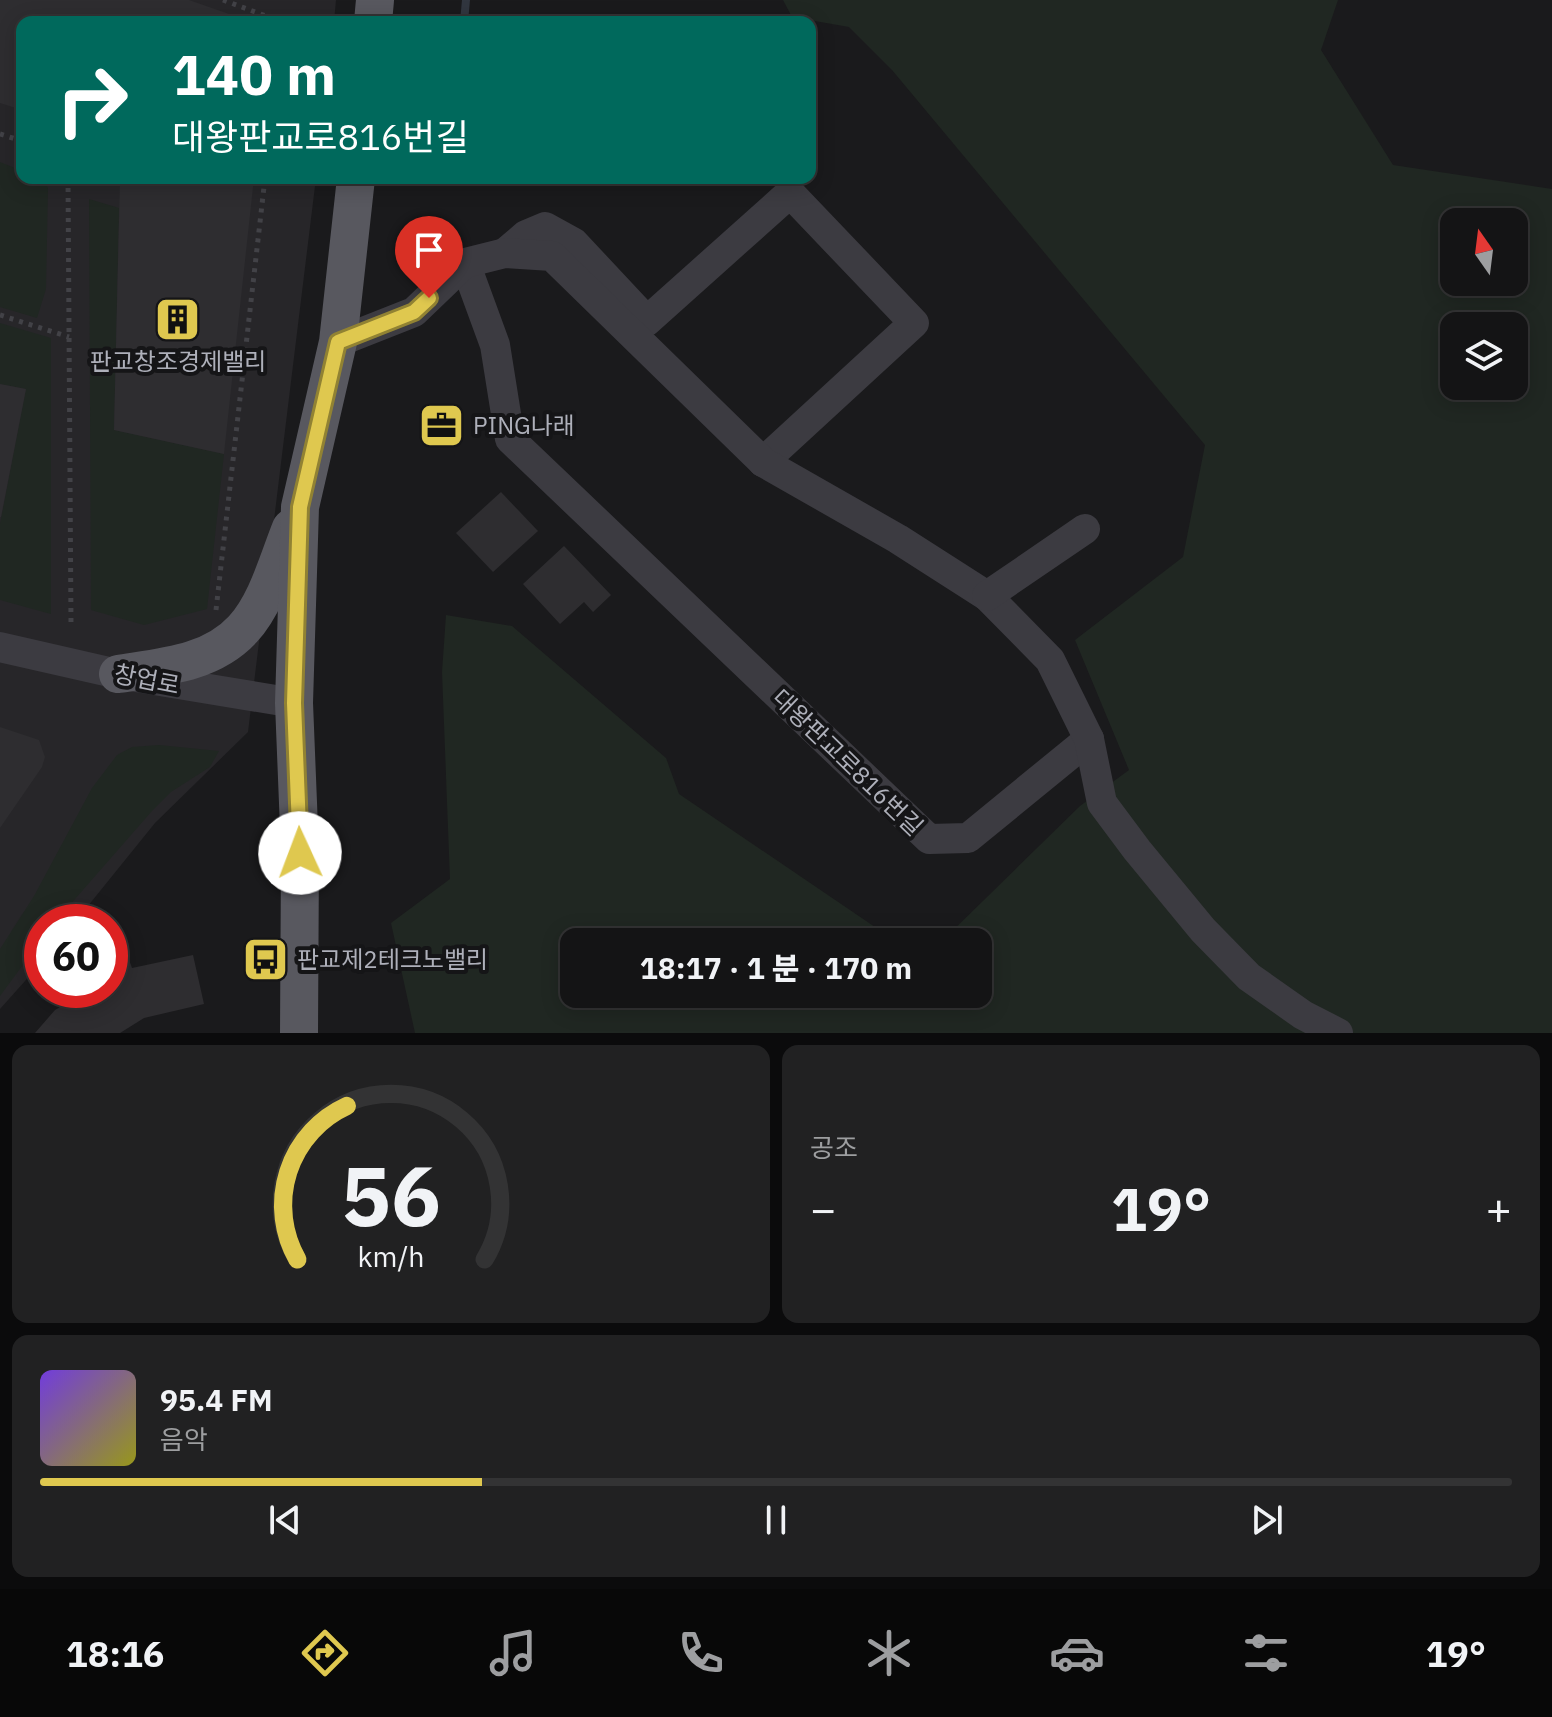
<!DOCTYPE html>
<html lang="ko">
<meta charset="utf-8">
<style>
:root{--surface:#141415;--page:#212122;--text:#f1f3f6;--muted:#9d9ea0;--line:#333334;--accent:#dfc84f}
body{margin:0;font-family:"IBM Plex Sans","Noto Sans KR",sans-serif;background:var(--page);color:var(--text);height:100vh;display:flex;flex-direction:column;font-size:30px;white-space:nowrap}
*{box-sizing:border-box;margin:0}
p{font-size:26px;color:var(--muted)}
.icon{flex:none;width:44px;height:44px;fill:none;stroke:currentColor;stroke-width:2;stroke-linecap:round;stroke-linejoin:round}
.map{position:relative;height:1033px;overflow:hidden}
.sheet{display:flex;flex-direction:column;gap:12px;padding:12px;background:#0b0b0c;flex:1}
.sheet>*{flex:none}
.banner{position:absolute;left:16px;top:16px;width:800px;height:168px;border-radius:16px;box-shadow:0 4px 20px #0003,0 0 0 2px var(--line);background:#00695c;color:#fff;overflow:hidden}
.needle{width:52px;rotate:346deg}
.tools{position:absolute;left:1440px;top:208px;display:grid;gap:16px}
.tools a{display:grid;place-items:center;width:88px;height:88px;border-radius:16px;background:var(--surface);box-shadow:0 4px 20px #0003,0 0 0 2px var(--line);font-size:40px}
.speed{position:absolute;left:24px;top:904px;display:flex;gap:16px;font-size:40px;font-weight:700;text-align:center}
.speed>*{display:grid;place-content:center;width:104px;height:104px;border-radius:50%;background:var(--surface);box-shadow:0 4px 20px #0003,0 0 0 2px var(--line);line-height:1}
.speed .limit{border:12px solid #d22;background:#fff;color:#111}
.pin{position:absolute;display:grid;place-items:center;width:68px;height:68px;color:#fff;margin:-82px -34px;border-radius:50% 50% 50% 0;rotate:-45deg;box-shadow:0 0 8px #0007}
.pin .icon{rotate:45deg}
.me{position:absolute;width:88px;margin:-44px;rotate:358deg;stroke-linejoin:round;filter:drop-shadow(0 0 6px #0008)}
.turn{display:flex;align-items:center;gap:28px;height:168px;padding:0 24px;font-size:36px}
.turn .icon{width:104px;height:104px;stroke-width:2.5}
.turn b{display:block;font-size:56px;line-height:68px}
.big{font-size:60px;font-weight:800;line-height:1.1}
.sheet .card{flex:1;display:flex;flex-direction:column;justify-content:center;gap:12px;min-width:0;padding:0 28px;border-radius:16px;background:var(--page)}
.sheet .dial{align-items:center;gap:0}
.dial svg{height:208px;overflow:visible;fill:none;stroke:var(--line);stroke-width:7;stroke-linecap:round;text-anchor:middle}
.dial text{fill:var(--text);stroke:none}
.song{display:flex;align-items:center;gap:24px}
.cover{width:96px;height:96px;border-radius:12px;background:linear-gradient(135deg,hsl(260 70% 55%),hsl(60 70% 35%))}
.played{height:8px;border-radius:4px;background:linear-gradient(90deg,var(--accent) 30%,var(--line) 30%)}
.keys{display:flex;justify-content:space-around;direction:ltr}
.heat{display:flex;justify-content:space-between;align-items:center;font-size:44px;direction:ltr}
.sheet .tiles{flex:1;display:grid;gap:12px;grid-template-columns:1fr 1fr}
.card:last-child{grid-column:span 2}
.trip{position:absolute;left:560px;top:928px;width:432px;height:80px;border-radius:16px;background:var(--surface);box-shadow:0 4px 20px #0003,0 0 0 2px var(--line);font-weight:800;line-height:80px;text-align:center}
.dock{display:flex;height:128px;justify-content:space-around;align-items:center;background:#080808;color:var(--muted)}
.dock .icon{width:56px;height:56px}
.dock .current{color:var(--accent)}
.dock b{font-size:36px;color:var(--text)}
.map>svg:first-child{display:block}
.built{fill:#272629}
.green{fill:#202722;fill-rule:evenodd}
.lines{fill:none;stroke-linecap:round;stroke-linejoin:round}
.stream{stroke:#31363f;stroke-width:8}
.building{fill:#2e2d30}
.path{stroke:#424247;stroke-width:5;stroke-dasharray:4 6;stroke-linecap:butt}
.minor{stroke:#3c3b41;stroke-width:30}
.major{stroke:#58585f;stroke-width:38}
.route-casing{stroke:#918233;stroke-width:20}
.route{stroke:#dfc84f;stroke-width:14}
.labels{text-anchor:middle;dominant-baseline:central;stroke-width:8;stroke-linejoin:round;paint-order:stroke}
.poi-label{font-size:24px;fill:#aeb0ba;stroke:#151517;text-anchor:start}
.street-label{font-size:24px;fill:#aeb0ba;stroke:#151517}
</style>
<div class="map">
<svg width="1552" height="1033" viewBox="0 0 1552 1033">
<rect width="100%" height="100%" fill="#1a1a1c"/>
<!-- built -->
<polygon class="built" points="0,0 336,0 334,22 22,22 22,178 316,178 248,732 155,823 75,922 42,922 42,962 0,1009"/>
<!-- green -->
<g class="green">
<path d="M 783,0 L 1338,0 L 1321,50 L 1393,165 L 1552,189 L 1552,1033 L 415,1033 L 391,923 L 450,879 L 442,672 L 446,615 L 512,626 L 666,758 L 679,794 L 897,942 L 574,942 L 574,994 L 978,994 L 978,942 L 941,942 L 1080,806 L 1129,770 L 1075,640 L 1183,557 L 1205,445 L 892,70 L 849,27 L 792,17 ZM 1454,222 L 1514,222 L 1514,282 L 1454,282 ZM 1454,326 L 1514,326 L 1514,386 L 1454,386 Z"/>
<polygon points="0,162 22,171 22,178 44,179 48,188 46,289 37,318 0,307"/>
<polygon points="89,199 119,208 114,430 224,454 207,609 144,625 91,610"/>
<polygon points="0,323 51,338 51,614 0,600 0,524 26,389 0,384"/>
<polygon points="159,745 219,751 210,767 171,792 152,811 55,922 42,922 42,939 0,996 0,949 34,896 92,788 117,755 132,747"/>
</g>
<g class="lines">
<!-- stream -->
<polyline class="stream" points="464,22 466,0"/>
</g>
<!-- building -->
<g class="building">
<polygon points="0,0 189,0 252,22 22,22 22,110 0,103"/>
<polygon points="120,178 254,178 224,454 114,430"/>
<polygon points="0,384 26,389 1,517 0,517"/>
<polygon points="501,492 538,531 493,572 456,533"/>
<polygon points="564,546 611,595 593,612 584,602 560,624 523,584"/>
<polygon points="0,727 39,740 45,757 42,767 0,828"/>
<polygon points="127,954 132,968 193,955 204,1004 144,1018 120,1033 35,1033 55,1010 89,990 110,990 110,962"/>
</g>
<g class="lines">
<!-- path -->
<g class="path">
<polyline points="223,0 282,22"/>
<polyline points="0,134 22,141"/>
<polyline points="68,178 71,624"/>
<polyline points="0,315 69,337"/>
<polyline points="216,610 265,178"/>
</g>
<!-- minor -->
<g class="minor">
<polyline points="505,253 526,235 545,227 574,243 647,321 790,193 914,323 763,462"/>
<polyline points="465,263 495,345 510,439 929,839 968,838 1089,739"/>
<polyline points="338,342 414,312 465,263 505,253 552,256 763,462 898,539 987,596 1050,660 1089,739 1102,803 1137,850 1203,930 1249,977 1303,1015 1338,1033"/>
<polyline points="987,596 1085,529"/>
<polyline points="0,647 118,674 294,703"/>
</g>
<!-- major -->
<g class="major">
<polyline points="373,22 375,0"/>
<path d="M 118,674 C 162,667 211,664 243,629 C 267,603 278,560 291,528"/>
<polyline points="299,1033 300,853 294,703 300,507 338,342 356,178"/>
</g>
</g>
<g class="lines">
<defs>
<polyline id="route" points="300,853 294,703 300,507 338,342 414,312 429,298"/>
</defs>
<!-- route casing -->
<use href="#route" class="route-casing"/>
<!-- route -->
<use href="#route" class="route"/>
</g>
<!-- icons -->
<defs>
<symbol id="building-square" viewBox="-11 -11 22 22"><rect x="-9" y="-9" width="18" height="18" rx="4" fill="#dfc84f" stroke="#151517"/><path d="M-4-6H4V6H1V3H-1V6H-4ZM-2.5-4.3h1.7v1.8h-1.7ZM.8-4.3h1.7v1.8H.8ZM-2.5-1h1.7V.8h-1.7ZM.8-1h1.7V.8H.8Z" fill="#111"/></symbol>
<symbol id="office-square" viewBox="-11 -11 22 22"><rect x="-9" y="-9" width="18" height="18" rx="4" fill="#dfc84f" stroke="#151517"/><path d="M-6-3h4V-5.5h4V-3h4V5H-6ZM-1-4.5V-3h2v-1.5ZM-6 0V1H6V0Z" fill="#111"/></symbol>
<symbol id="bus-square" viewBox="-11 -11 22 22"><rect x="-9" y="-9" width="18" height="18" rx="4" fill="#dfc84f" stroke="#151517"/><path d="M-5-6H5V4H4V6H2V4H-2V6H-4V4H-5ZM-3.5-4V0h7V-4ZM-3.5 1.2v1.5H-2V1.2ZM2 1.2v1.5H3.5V1.2Z" fill="#111"/></symbol>
</defs>
<g fill-rule="evenodd">
<use href="#building-square" x="152" y="294" width="51" height="51"/>
<use href="#office-square" x="416" y="400" width="51" height="51"/>
<use href="#bus-square" x="240" y="934" width="51" height="51"/>
</g>
<g class="labels">
<!-- poi labels -->
<g class="poi-label">
<text x="178" y="361" text-anchor="middle">판교창조경제밸리</text>
<text x="473" y="425">PING나래</text>
<text x="297" y="959">판교제2테크노밸리</text>
</g>
<!-- street labels -->
<g class="street-label">
<text transform="translate(147 679) rotate(11)">창업로</text>
<text transform="translate(848 762) rotate(44)">대왕판교로816번길</text>
</g>
</g>
</svg>
<div class="tools">
<a><svg class="needle" viewBox="-14 -14 28 28"><path d="M0-13l5 13h-10z" fill="#e53935"/><path d="M0 13l5-13h-10z" fill="#9d9ea0"/></svg></a>
<a><svg class="icon" aria-label="layers" viewBox="0 0 24 24"><path d="M12 4l9 5-9 5-9-5zM3 14l9 5 9-5"/></svg></a>
</div>
<div class="speed"><div class="limit">60</div></div>
<div class="pin" style="left:429px;top:298px;background:#d93025"><svg class="icon" aria-label="arrive" viewBox="0 0 24 24"><path d="M6 21V4h12l-3 4 3 4H6"/></svg></div>
<svg class="me" style="left:300px;top:853px" viewBox="-20 -20 40 40"><circle r="19" fill="#fff"/><path d="M0-13L10 11 0 6-10 11z" fill="#dfc84f"/></svg>
<div class="trip">18:17 · 1 분 · 170 m</div>
<div class="banner">
<div class="turn"><svg class="icon" aria-label="right" viewBox="0 0 24 24"><path d="M7 20v-9h11M14 6l5 5-5 5"/></svg><div><b>140 m</b>대왕판교로816번길</div></div>
</div>
</div>
<section class="sheet">
<div class="tiles">
<div class="card dial"><svg viewBox="0 0 100 80">
<path d="M14 69A42 42 0 1 1 86 69"/>
<path d="M14 69A42 42 0 0 1 33 10" stroke="#dfc84f"/>
<text x="50" y="56" font-size="32" font-weight="700">56</text>
<text x="50" y="72" font-size="11">km/h</text>
</svg></div>
<div class="card"><p>공조</p>
<div class="heat"><a>−</a><b class="big">19°</b><a>+</a></div>
</div>
<div class="card">
<div class="song"><i class="cover"></i><div><b>95.4 FM</b><p>음악</p></div></div>
<div class="played"></div>
<div class="keys"><svg class="icon" aria-label="previous" viewBox="0 0 24 24"><path d="M18 5L8 12l10 7zM5 5v14"/></svg><svg class="icon" aria-label="pause" viewBox="0 0 24 24"><path d="M8 5v14M16 5v14"/></svg><svg class="icon" aria-label="next" viewBox="0 0 24 24"><path d="M6 5l10 7-10 7zM19 5v14"/></svg></div>
</div>
</div>
</section>
<nav class="dock">
<b>18:16</b>
<svg class="icon current" aria-label="directions" viewBox="0 0 24 24"><path d="M12 3l9 9-9 9-9-9zM9 14v-3h6M13 9l2 2-2 2"/></svg>
<svg class="icon" aria-label="music" viewBox="0 0 24 24"><path d="M9 18V5l10-2v13"/><circle cx="6" cy="18" r="3"/><circle cx="16" cy="16" r="3"/></svg>
<svg class="icon" aria-label="phone" viewBox="0 0 24 24"><path d="M5 4h4l2 5-3 2q2 4 5 5l2-3 5 2v4C11 20 4 13 5 4z"/></svg>
<svg class="icon" aria-label="climate" viewBox="0 0 24 24"><path d="M12 3v18M4 7l16 10M4 17L20 7"/></svg>
<svg class="icon" aria-label="car" viewBox="0 0 24 24"><path d="M5 17H2v-5l4-1 3-4h7l3 4 3 1v5h-3M9 17h6M6 11h13"/><circle cx="7" cy="17" r="2"/><circle cx="17" cy="17" r="2"/></svg>
<svg class="icon" aria-label="filters" viewBox="0 0 24 24"><path d="M4 7h16M4 17h16"/><circle cx="9" cy="7" r="2"/><circle cx="15" cy="17" r="2"/></svg>
<b>19°</b>
</nav>
